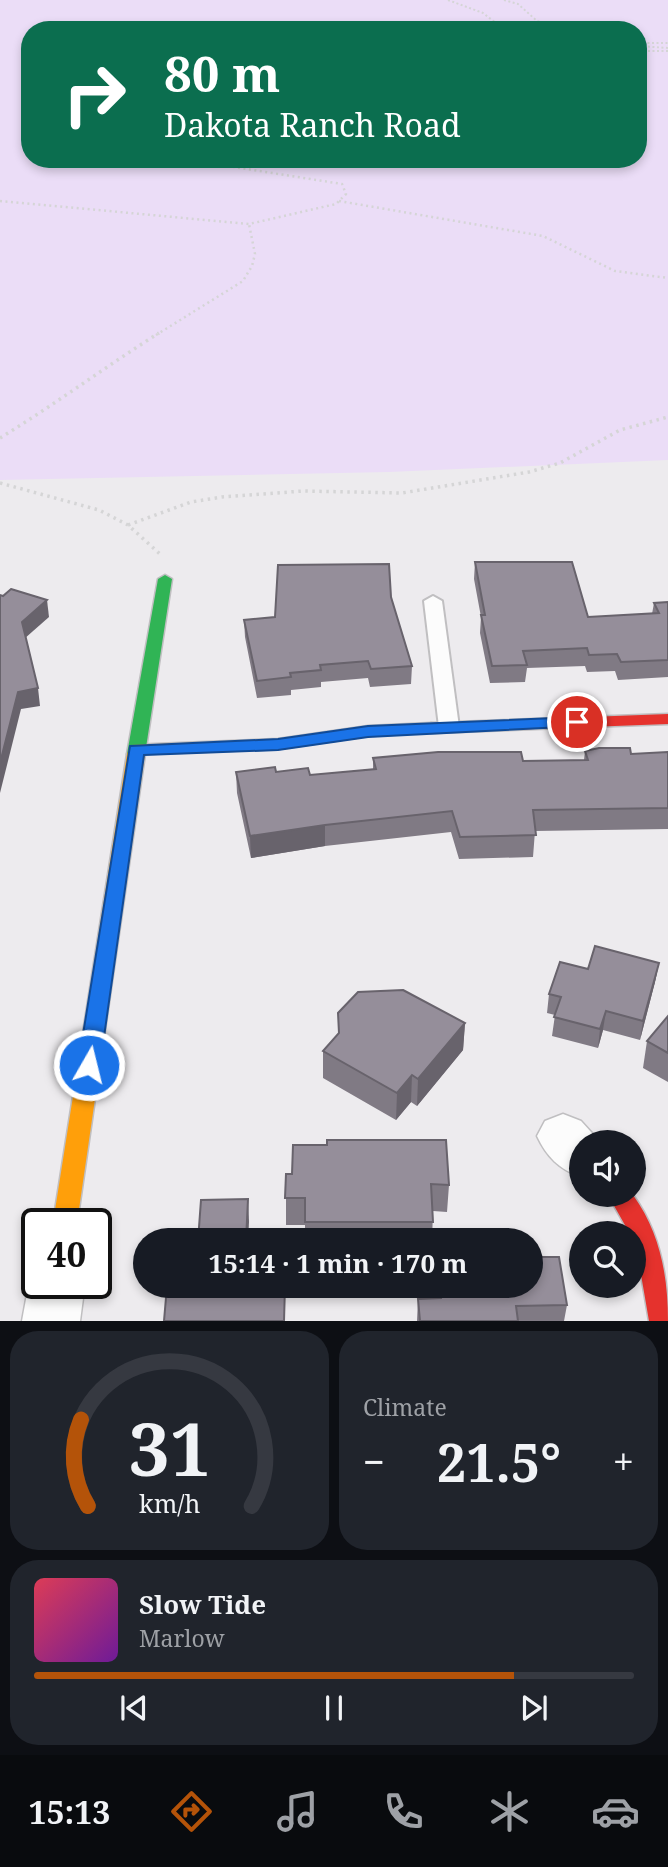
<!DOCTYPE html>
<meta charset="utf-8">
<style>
:root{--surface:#171b24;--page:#20242c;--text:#f1f3f6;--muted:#9ea1a6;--line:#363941;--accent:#b45309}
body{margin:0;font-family:"Noto Serif",serif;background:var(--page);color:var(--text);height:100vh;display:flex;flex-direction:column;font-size:26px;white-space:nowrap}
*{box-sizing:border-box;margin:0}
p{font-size:23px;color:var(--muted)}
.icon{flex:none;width:38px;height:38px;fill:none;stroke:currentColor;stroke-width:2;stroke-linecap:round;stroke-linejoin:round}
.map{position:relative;height:1321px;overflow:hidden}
.side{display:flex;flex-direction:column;gap:10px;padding:10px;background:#0d0f14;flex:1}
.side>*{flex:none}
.guide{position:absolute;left:21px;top:21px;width:626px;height:147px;border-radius:28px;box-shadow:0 4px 10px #0003;background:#0b6e4f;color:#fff;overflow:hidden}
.buttons{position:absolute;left:569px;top:1130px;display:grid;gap:14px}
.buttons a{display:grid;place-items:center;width:77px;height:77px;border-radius:50%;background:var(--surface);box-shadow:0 4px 10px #0003;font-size:35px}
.speed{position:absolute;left:21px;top:1208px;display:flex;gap:14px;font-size:35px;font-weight:700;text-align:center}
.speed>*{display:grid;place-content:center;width:91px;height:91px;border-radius:50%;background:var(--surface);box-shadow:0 4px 10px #0003;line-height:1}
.speed .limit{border:4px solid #111;border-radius:10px;background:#fff;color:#111}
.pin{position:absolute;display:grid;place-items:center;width:60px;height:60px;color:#fff;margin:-30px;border:4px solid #fff;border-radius:50%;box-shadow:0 2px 7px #0007}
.me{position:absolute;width:77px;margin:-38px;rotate:8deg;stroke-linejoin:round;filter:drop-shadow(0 0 5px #0008)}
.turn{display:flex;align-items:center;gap:24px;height:147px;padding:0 28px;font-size:32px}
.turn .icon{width:91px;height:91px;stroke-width:2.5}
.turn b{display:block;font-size:49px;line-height:60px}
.big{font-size:52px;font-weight:700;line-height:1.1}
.side .widget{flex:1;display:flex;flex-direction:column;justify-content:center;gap:10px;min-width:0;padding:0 24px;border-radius:28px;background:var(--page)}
.side .dial{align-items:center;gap:0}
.dial svg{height:182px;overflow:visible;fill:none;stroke:var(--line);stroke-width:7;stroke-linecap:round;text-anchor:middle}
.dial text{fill:var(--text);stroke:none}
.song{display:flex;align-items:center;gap:21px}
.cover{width:84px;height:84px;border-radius:10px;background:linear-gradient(135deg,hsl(350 70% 55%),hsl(280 70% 35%))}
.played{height:7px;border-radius:4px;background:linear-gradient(90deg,var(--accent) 80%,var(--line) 80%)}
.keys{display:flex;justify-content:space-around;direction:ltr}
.heat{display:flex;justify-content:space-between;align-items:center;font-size:38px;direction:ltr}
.side .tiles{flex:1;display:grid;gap:10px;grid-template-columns:1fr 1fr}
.widget:last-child{grid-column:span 2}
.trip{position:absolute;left:133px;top:1228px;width:410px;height:70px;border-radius:35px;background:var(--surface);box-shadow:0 4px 10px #0003;font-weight:700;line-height:70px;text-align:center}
.tab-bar{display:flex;height:112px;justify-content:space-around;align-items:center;background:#090b0e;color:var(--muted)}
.tab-bar .icon{width:49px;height:49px}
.tab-bar .current{color:var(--accent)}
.tab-bar b{font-size:32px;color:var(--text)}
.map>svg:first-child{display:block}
.green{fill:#ebddf7;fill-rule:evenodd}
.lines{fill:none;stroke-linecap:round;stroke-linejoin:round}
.lane-casing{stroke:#c0bfc1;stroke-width:4}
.street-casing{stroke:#c0bfc1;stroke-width:3}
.fast-casing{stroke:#c0bfc1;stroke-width:3}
.slow-casing{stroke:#c0bfc1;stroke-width:3}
.jam-casing{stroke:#c0bfc1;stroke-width:3}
.path-far2{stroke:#d5d5d6;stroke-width:2;stroke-dasharray:2 2.5;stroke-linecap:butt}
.path-far1{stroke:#d5d5d6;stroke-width:2.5;stroke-dasharray:2 3.5;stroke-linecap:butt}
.path{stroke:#d5d5d6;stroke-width:3.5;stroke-dasharray:2.5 4.5;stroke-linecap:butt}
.lane{fill:#fcfcfc;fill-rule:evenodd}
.street{fill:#fcfcfc;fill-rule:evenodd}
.fast{fill:#30b455;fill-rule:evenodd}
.slow{fill:#ff9f0a;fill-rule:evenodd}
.jam{fill:#e5322d;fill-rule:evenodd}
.wall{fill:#807a84}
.shaded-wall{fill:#68636c}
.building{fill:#958e9a;stroke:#68636c;stroke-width:2}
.route{fill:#1a73e8;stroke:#114b97;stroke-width:2}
</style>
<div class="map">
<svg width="668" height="1321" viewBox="0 0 668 1321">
<rect width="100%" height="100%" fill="#edebee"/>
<!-- green -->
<path class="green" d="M 0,0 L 668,0 L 668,460 L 389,472 L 0,480 ZM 30,30 L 639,30 L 639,159 L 30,159 Z"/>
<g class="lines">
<defs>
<polygon id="lane" points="433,596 442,601 459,727 456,731 442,731 439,727 424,601"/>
<g id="street">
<path d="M 563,1114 L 581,1121 L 601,1143 L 581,1143 L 581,1177 C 559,1169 547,1157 537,1136 L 545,1121 Z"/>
<polygon points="37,1265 37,1283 85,1283 80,1321 22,1321 29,1283"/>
</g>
<polygon id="fast" points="165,575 172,579 145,754 136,759 127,754 158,579"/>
<polygon id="slow" points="431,723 437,724 439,728 437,732 368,736 278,749 145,754 77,1223 53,1223 127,754 131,745 278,739 368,726"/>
<g id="jam">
<polygon points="668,714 668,724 431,733 423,728 431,723"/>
<path d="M 608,1195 L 633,1195 C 660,1232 668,1276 668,1321 L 649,1321 L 634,1234 L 630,1234 Z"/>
</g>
</defs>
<!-- lane casing -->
<use href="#lane" class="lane-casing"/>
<!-- street casing -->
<use href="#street" class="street-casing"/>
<!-- fast casing -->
<use href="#fast" class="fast-casing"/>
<!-- slow casing -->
<use href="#slow" class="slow-casing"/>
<!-- jam casing -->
<use href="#jam" class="jam-casing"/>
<!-- path-far2 -->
<g class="path-far2">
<polyline points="448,0 483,13 505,30"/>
<polyline points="504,0 518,4 537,21 569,30"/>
<polyline points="643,43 668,43"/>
<polyline points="639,46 668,48"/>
<polyline points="639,51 668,51"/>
</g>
<!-- path-far1 -->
<g class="path-far1">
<polyline points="0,201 249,224 336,204 346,194 342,184 183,159"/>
<polyline points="339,201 543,236 615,271 668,278"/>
<polyline points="156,335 243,281 252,266 255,254 249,224"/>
</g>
<!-- path -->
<g class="path">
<path d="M 0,438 C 54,405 105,367 159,333"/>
<polyline points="0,483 99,510 128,525 160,554"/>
<polyline points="128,525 191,502 222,497 303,491 402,493 529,472 560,463 620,430 668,417"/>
</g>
<!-- lane -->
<use href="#lane" class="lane"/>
<!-- street -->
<use href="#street" class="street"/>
<!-- fast -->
<use href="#fast" class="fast"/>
<!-- slow -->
<use href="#slow" class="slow"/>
<!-- jam -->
<use href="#jam" class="jam"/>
</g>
<!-- wall -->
<g class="wall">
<polygon points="475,562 588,617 652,614 654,603 668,602 668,677 618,680 615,671 587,672 585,666 527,668 525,682 490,683 480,633 481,617 474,579"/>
<polygon points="391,597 412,666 411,684 370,687 368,678 321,682 321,687 291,690 291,695 257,698 245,637 244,620 275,617"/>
<polygon points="585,751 631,754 668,752 668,829 535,831 533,857 459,859 451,832 325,846 251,858 237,793 236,772 276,772 310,775 373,769 373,758 523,761 584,760"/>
<polygon points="659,963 655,982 640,1040 603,1030 598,1048 552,1036 555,1015 547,1013 549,994 588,969"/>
<polygon points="338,1013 465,1023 463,1050 417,1106 411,1102 396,1120 323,1078 323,1051 338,1035"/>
<polygon points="668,1016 668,1082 643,1068 647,1041"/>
<polygon points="286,1174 449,1185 447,1212 433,1211 432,1241 305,1241 305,1225 286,1225"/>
<polygon points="437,1286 530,1286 567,1305 564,1321 417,1321 418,1299 438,1298"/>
</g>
<!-- shaded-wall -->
<g class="shaded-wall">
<polygon points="47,600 49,617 24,639 22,622"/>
<polygon points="38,688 40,706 21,709 0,793 0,763 18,692"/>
<polygon points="325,825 325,846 251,858 250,836"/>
<polygon points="659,963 655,982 640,1040 643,1021"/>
<polygon points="606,1011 603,1030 598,1048 600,1029"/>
<polygon points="465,1023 463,1050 417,1106 418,1079"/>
<polygon points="412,1075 411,1102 396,1120 397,1093"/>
<polygon points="248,1199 249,1222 248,1241 246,1241"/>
</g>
<!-- building -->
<g class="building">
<polygon points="475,562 572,562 588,617 659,613 654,603 668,602 668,660 621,662 617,654 589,655 587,648 523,651 527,665 492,666 481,615 485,615"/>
<polygon points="389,564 391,597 412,666 371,669 368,661 320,665 321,670 290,673 291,677 257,681 244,620 275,617 278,565"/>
<polygon points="11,589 47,600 22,622 38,688 18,692 0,763 0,595 3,596"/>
<polygon points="599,748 630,748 631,754 668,752 668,808 533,810 536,835 460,837 452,811 325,825 250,836 236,772 275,767 276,772 308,768 310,775 376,769 373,758 438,752 521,752 523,761 588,760 585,751"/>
<polygon points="595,946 659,963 643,1021 606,1011 600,1029 554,1017 561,997 549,994 560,962 588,969"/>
<polygon points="403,990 465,1023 418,1079 412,1075 397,1093 323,1051 339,1033 338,1013 358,992"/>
<polygon points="668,1016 668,1053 647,1041"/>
<polygon points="327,1140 446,1140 449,1185 431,1184 433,1222 305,1222 305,1198 285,1198 286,1174 292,1174 293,1145 327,1145"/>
<polygon points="248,1199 246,1241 198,1241 201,1200"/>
<polygon points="530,1257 559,1257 567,1305 516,1306 518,1321 420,1321 418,1299 441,1298 440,1286 530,1286"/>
<polygon points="167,1286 285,1286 284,1321 164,1321"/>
</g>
<!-- route -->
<polygon class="route" points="577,717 583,719 585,722 583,726 368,737 278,750 144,755 100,1065 97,1071 89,1074 82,1071 78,1065 130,746 278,739 368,726"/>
</svg>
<div class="buttons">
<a><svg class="icon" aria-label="sound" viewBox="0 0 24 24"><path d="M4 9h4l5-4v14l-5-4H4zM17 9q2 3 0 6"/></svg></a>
<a><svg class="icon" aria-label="search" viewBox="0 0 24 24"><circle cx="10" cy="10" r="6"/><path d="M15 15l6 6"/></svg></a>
</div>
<div class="speed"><div class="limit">40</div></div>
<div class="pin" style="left:577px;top:722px;background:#d93025"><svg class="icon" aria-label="arrive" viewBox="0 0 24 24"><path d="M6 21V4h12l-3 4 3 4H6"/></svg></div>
<svg class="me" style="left:89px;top:1065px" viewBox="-20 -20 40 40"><circle r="17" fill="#1a73e8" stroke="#fff" stroke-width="3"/><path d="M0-11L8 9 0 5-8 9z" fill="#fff"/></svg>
<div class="trip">15:14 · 1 min · 170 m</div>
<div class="guide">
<div class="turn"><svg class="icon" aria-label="right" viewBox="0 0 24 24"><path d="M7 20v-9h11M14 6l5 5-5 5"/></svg><div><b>80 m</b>Dakota Ranch Road</div></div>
</div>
</div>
<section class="side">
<div class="tiles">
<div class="widget dial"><svg viewBox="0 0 100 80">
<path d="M14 69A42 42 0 1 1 86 69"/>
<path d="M14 69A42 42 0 0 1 11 31" stroke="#b45309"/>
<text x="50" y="56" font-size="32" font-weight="700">31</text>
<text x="50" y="72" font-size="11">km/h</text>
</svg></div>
<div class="widget"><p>Climate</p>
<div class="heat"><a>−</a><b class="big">21.5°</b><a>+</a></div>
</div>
<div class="widget">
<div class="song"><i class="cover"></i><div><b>Slow Tide</b><p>Marlow</p></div></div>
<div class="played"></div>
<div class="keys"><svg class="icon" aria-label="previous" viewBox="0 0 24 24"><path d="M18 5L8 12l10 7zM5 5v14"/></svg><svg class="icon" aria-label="pause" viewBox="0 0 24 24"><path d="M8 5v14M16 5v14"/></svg><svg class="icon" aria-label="next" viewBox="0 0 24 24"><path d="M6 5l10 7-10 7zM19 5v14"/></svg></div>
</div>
</div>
</section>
<nav class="tab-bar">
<b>15:13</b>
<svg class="icon current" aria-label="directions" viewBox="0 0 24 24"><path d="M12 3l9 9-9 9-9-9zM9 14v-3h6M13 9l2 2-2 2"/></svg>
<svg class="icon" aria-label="music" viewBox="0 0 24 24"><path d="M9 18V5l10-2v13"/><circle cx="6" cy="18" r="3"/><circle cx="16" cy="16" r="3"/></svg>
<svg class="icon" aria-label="phone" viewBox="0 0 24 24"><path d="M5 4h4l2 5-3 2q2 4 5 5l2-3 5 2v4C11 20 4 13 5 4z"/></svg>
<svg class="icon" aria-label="climate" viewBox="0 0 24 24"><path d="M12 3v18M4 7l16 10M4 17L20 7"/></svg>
<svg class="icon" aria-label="car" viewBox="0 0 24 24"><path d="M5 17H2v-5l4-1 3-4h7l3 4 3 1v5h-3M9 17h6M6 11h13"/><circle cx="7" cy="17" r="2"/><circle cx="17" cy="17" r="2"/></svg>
</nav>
